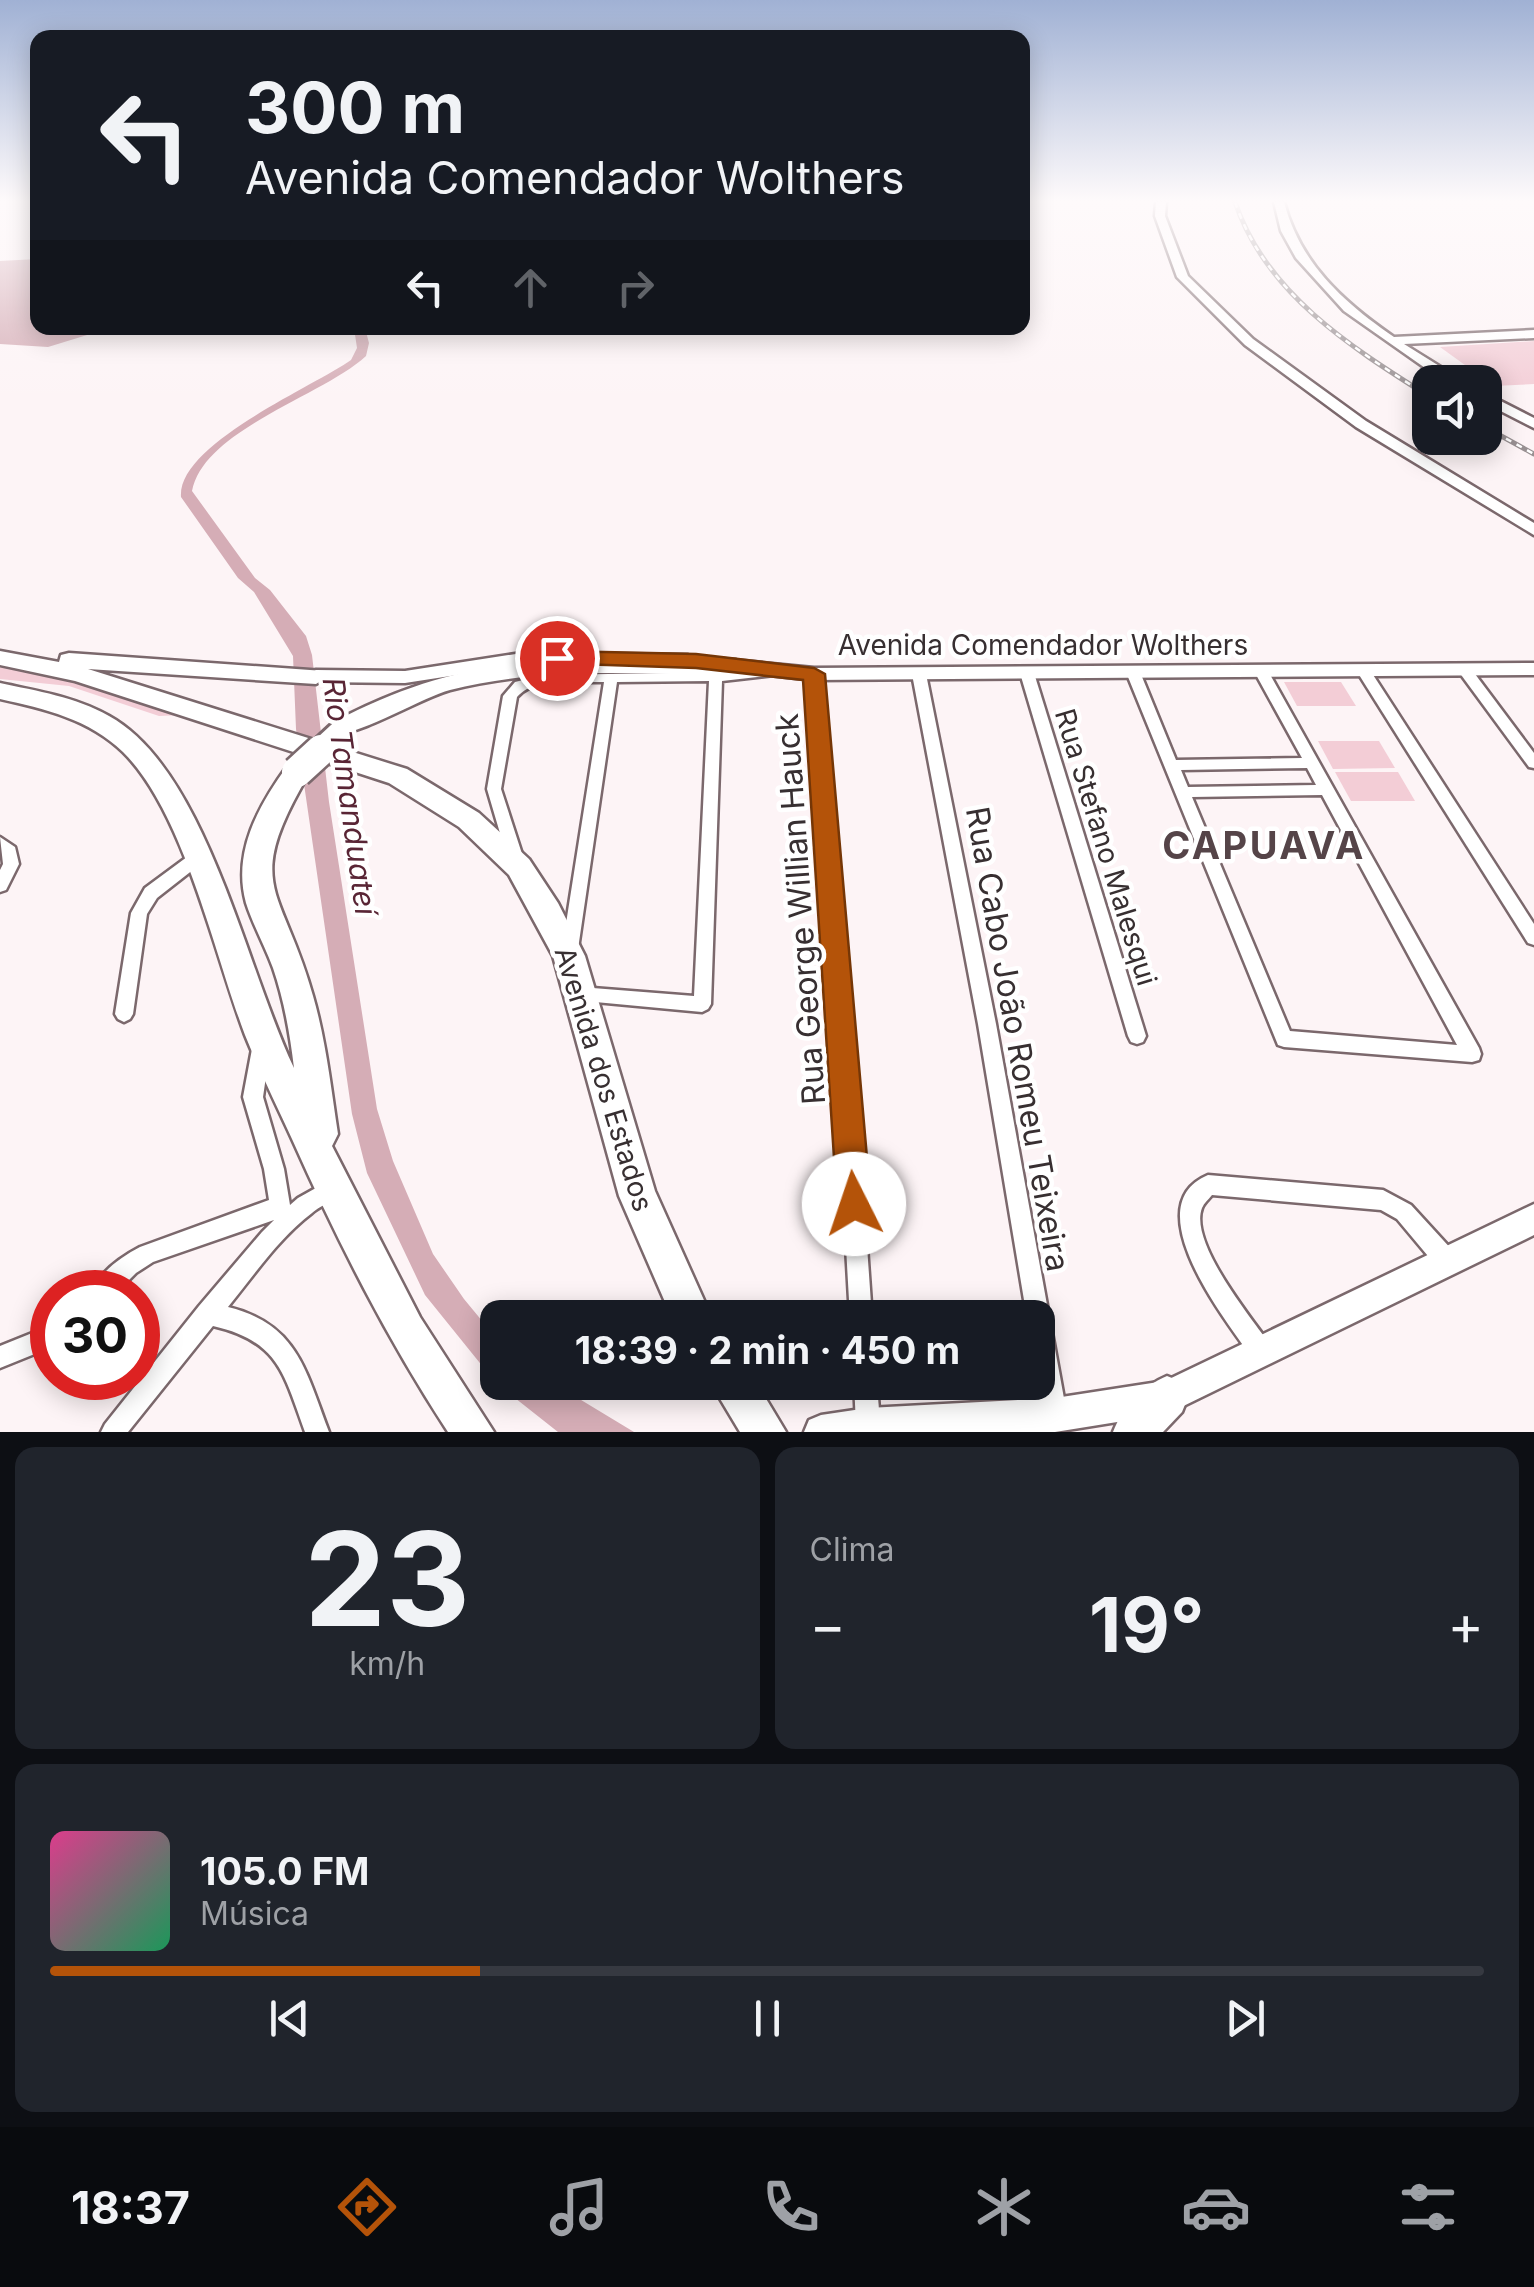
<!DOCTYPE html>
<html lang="pt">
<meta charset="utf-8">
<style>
:root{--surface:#171b24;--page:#20242c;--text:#f1f3f6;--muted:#9ea1a6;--line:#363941;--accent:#b45309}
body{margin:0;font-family:Inter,sans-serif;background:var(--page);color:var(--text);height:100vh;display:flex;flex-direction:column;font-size:38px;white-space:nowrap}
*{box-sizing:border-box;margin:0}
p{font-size:32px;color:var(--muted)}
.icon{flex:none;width:55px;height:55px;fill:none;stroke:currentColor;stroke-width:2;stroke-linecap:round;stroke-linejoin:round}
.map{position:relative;height:1432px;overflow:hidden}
.details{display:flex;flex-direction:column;gap:15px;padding:15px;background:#0d0f14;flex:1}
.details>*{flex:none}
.top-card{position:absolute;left:30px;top:30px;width:1000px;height:305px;border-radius:20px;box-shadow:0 5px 25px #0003;background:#171b24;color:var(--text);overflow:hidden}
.fabs{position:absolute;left:1412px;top:365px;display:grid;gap:20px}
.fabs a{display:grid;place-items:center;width:90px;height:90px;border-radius:20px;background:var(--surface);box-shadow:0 5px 25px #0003;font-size:50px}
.speed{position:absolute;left:30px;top:1270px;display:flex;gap:20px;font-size:50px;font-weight:700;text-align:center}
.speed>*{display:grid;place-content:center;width:130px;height:130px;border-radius:50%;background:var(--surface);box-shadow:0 5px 25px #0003;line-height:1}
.speed .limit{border:15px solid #d22;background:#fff;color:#111}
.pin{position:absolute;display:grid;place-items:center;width:85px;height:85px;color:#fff;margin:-42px;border:5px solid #fff;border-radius:50%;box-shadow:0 2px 10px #0007}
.me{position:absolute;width:110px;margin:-55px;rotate:356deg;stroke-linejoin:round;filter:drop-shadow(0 0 8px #0008)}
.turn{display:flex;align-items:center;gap:35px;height:210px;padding:0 50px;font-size:45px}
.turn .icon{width:130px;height:130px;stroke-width:2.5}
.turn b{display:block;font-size:70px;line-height:85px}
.lanes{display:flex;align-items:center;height:95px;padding:0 50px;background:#0003;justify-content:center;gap:50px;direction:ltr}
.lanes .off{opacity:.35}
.big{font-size:75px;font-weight:700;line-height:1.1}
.details .card{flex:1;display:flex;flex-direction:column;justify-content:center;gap:15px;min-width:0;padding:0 35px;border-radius:20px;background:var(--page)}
.details .dial{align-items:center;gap:0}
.dial b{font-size:130px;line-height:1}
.song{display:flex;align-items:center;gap:30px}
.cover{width:120px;height:120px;border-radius:15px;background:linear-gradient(135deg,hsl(330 70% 55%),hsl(150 70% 35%))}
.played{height:10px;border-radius:5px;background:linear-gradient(90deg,var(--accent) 30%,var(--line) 30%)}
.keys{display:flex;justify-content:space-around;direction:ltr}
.heat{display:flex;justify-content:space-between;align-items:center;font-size:55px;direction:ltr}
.details .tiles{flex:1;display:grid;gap:15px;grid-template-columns:1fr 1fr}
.card:last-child{grid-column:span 2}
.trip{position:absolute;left:480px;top:1300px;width:575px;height:100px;border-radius:20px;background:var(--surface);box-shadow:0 5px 25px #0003;font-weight:700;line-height:100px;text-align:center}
.menu{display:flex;height:160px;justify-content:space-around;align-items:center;background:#090b0e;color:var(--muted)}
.menu .icon{width:70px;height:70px}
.menu .on{color:var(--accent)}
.menu b{font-size:45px;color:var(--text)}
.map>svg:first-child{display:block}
.green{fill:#f3cdd6}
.water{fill:#d5adb6}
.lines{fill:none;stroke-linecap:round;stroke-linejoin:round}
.minor-casing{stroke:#7b686c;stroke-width:5}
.secondary-casing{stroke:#7b686c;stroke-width:5}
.trunk-casing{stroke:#7b686c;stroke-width:5}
.minor{fill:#fff;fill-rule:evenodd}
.secondary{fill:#fff;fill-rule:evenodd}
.trunk{fill:#fff;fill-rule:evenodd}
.rail-casing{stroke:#989092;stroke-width:5}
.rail{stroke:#fff;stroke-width:2.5;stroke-dasharray:6;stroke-linecap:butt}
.trunk-bridge-far1-casing{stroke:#7b686c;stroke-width:28;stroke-linecap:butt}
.trunk-bridge-casing{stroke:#7b686c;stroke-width:35;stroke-linecap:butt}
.trunk-bridge-far1{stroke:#fff;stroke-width:22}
.trunk-bridge{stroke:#fff;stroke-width:30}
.route{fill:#b45309;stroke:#753606;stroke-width:2.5}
.labels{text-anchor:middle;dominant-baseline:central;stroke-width:9;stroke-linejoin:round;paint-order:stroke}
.street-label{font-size:28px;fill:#372f31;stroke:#fff}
.water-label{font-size:30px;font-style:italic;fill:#592535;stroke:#fff}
.near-street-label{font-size:32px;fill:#372f31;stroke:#fff}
.district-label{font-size:38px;font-weight:bold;letter-spacing:2.5px;fill:#554448;stroke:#fff}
</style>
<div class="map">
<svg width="1534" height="1432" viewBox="0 0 1534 1432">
<rect width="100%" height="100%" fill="#fdf4f6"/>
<!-- green -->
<g class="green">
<polygon points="1534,341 1534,384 1494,386 1440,347"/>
<polygon points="0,664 75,679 182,715 159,716 69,686 0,679"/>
<polygon points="1284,682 1341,682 1356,706 1297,706"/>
<polygon points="1318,741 1379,741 1395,768 1333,769"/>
<polygon points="1335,772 1398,772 1415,801 1351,801"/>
</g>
<!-- water -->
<g class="water">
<polygon points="37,259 38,328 110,328 48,347 0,344 0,261"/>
<path d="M 354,328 L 365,328 L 369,343 L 366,356 C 323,396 204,429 192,491 L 255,578 L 270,590 L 306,636 L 312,655 L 329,802 L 377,1109 L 393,1161 L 433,1254 L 464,1299 L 497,1339 L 498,1382 L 553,1383 L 634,1432 L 558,1432 L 496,1383 L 425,1295 L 367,1173 L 352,1114 L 296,729 L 293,656 L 254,592 L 238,578 L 181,497 C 177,444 313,387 351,360 L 357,348 Z"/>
</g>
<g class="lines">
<defs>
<g id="minor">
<polygon points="1464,665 1469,666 1534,753 1534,768 1529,767 1459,672 1457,669"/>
<polygon points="1363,666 1368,667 1534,924 1534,945 1528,943 1356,670"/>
<path d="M 1261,667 L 1268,671 L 1479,1048 L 1481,1054 L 1479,1060 L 1472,1062 L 1284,1047 L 1278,1045 L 1126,672 L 1133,668 L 1140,672 L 1176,760 L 1302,758 L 1254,671 ZM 1307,768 L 1316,785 L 1188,787 L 1181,770 ZM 1322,795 L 1457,1045 L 1290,1031 L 1192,797 Z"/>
<path d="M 769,668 L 776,672 L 774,675 L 722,681 L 711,1004 L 708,1009 L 702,1012 L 574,1000 L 571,995 L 574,990 L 580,987 L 694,996 L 709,681 L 617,682 L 578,949 L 576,954 L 570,956 L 564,954 L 562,949 L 604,682 C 576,683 536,675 517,697 L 501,789 L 523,857 L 521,861 L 515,863 L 509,861 L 507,857 L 487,789 L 503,696 L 515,682 L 543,675 L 740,672 Z"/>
<polygon points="1027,669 1034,673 1146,1036 1143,1042 1137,1044 1131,1042 1128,1036 1020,673"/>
<polygon points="814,670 821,674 851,1015 872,1318 850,1318 833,1015 807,674"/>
<path d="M 919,670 L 926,674 L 996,1024 L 1067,1415 L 1063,1423 L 1055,1427 L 1047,1423 C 1033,1391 1038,1352 1038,1318 L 1027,1318 L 978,1024 L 912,674 Z"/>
<polygon points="0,837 15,847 19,864 6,890 0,892 0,870 3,864"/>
<polygon points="197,852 203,854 205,858 203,862 157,898 147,914 133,1014 130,1019 124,1022 118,1019 115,1014 131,913 145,888 191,854"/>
<path d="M 261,1041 L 267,1043 L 270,1049 L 263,1097 L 284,1169 L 290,1205 L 298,1198 L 332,1179 L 339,1182 L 342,1189 C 336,1202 322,1204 312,1213 C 279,1238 254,1275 228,1307 C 298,1324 306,1372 329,1432 L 305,1432 C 284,1374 279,1341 213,1326 L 128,1432 L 101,1432 L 105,1424 L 199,1306 L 262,1232 L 274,1220 L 153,1262 L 136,1273 L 117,1292 L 91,1292 C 100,1272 121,1257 140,1247 L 269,1200 L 264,1169 L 243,1097 L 252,1049 L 255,1043 Z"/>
<path d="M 1208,1175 L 1383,1190 L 1411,1205 L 1454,1252 L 1457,1260 L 1454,1268 L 1446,1271 L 1438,1268 L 1397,1219 L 1381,1210 L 1212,1195 C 1208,1200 1204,1203 1202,1208 C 1189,1242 1249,1315 1269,1343 L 1272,1351 L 1269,1359 L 1261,1362 L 1253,1359 C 1227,1322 1134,1206 1208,1175 Z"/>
<polygon points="52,1325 52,1347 0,1368 0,1346"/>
<polygon points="854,1382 877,1382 880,1425 877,1432 859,1432 856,1425"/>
</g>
<g id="secondary">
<polygon points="1156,202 1166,202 1165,216 1188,276 1253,339 1366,421 1534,523 1534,535 1356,427 1245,345 1177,277 1155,216"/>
<path d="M 1274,202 L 1284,202 C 1300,263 1343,302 1394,337 L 1534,330 L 1534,338 L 1404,344 L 1465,382 L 1449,382 L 1428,370 L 1344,311 L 1296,258 L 1281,231 Z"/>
<polygon points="1485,393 1534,418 1534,428 1485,403"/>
<polygon points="522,653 688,655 697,661 688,667 522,665 405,683 316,682 306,676 316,670 405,671"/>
<polygon points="722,659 814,668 1534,663 1534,675 814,680 715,669 713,665"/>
<polygon points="1534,1204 1534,1235 1167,1414 1055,1432 804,1432 809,1420 821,1415 868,1408 1055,1398 1165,1381"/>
</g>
<g id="trunk">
<polygon points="0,651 59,662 61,655 69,653 324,671 328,676 316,684 88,669 407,769 479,813 529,859 558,903 585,956 655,1191 712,1318 672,1318 619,1196 553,956 509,875 459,827 389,783 75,681 0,665"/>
<path d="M 583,658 L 736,660 L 748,668 L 736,676 C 641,674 543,666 450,690 C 423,697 354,738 336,733 L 332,727 L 336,721 C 419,677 490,662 583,658 Z"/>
<path d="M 0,683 C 37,691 76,697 109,716 C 207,770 246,969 294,1068 C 290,1034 284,1000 273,968 C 265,946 253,925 246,903 C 232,852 259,805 288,765 L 306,765 L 310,772 C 241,889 282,884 313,996 C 326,1041 331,1088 338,1134 L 332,1146 L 420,1317 L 494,1432 L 448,1432 C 386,1337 338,1242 292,1139 C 276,1104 259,1070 245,1035 C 214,953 184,812 123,752 C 89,719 45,709 0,699 Z"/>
<path d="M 1167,1376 L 1182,1382 L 1188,1397 L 1182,1412 L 1163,1432 L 1113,1432 C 1122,1408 1143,1386 1167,1376 Z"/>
<polygon points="710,1382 756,1382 786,1432 740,1432"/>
</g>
</defs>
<!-- minor casing -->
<use href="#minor" class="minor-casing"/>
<!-- secondary casing -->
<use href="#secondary" class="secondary-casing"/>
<!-- trunk casing -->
<use href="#trunk" class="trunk-casing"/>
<!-- minor -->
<use href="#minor" class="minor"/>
<!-- secondary -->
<use href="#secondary" class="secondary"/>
<!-- trunk -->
<use href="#trunk" class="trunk"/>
<defs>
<g id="rail">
<path d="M 1235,202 C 1266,294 1351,347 1430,397"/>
<polyline points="1485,427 1534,454"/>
</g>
</defs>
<!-- rail casing -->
<use href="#rail" class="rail-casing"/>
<!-- rail -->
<use href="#rail" class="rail"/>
<defs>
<polyline id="trunk-bridge-far1" points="318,752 345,727"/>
<polyline id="trunk-bridge" points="297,772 321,750"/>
</defs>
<!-- trunk-bridge-far1 casing -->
<use href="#trunk-bridge-far1" class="trunk-bridge-far1-casing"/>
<!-- trunk-bridge casing -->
<use href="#trunk-bridge" class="trunk-bridge-casing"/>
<!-- trunk-bridge-far1 -->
<use href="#trunk-bridge-far1" class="trunk-bridge-far1"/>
<!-- trunk-bridge -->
<use href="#trunk-bridge" class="trunk-bridge"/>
</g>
<!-- sky -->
<linearGradient id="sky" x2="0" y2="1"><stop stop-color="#a0b1d4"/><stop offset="0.5" stop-color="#fefafb"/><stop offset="1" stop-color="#fefafb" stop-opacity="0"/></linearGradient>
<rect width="1534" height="402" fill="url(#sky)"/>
<!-- route -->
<polygon class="route" points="557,651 696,654 814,668 825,674 871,1204 866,1216 854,1221 842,1216 837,1204 803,680 696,668 549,663 546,658 549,653"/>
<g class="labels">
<!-- street labels -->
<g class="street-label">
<text x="1043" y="645">Avenida Comendador Wolthers</text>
<text transform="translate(1106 847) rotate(73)">Rua Stefano Malesqui</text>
<text transform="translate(604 1079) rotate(73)">Avenida dos Estados</text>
</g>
<!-- water labels -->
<g class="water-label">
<text transform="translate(350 796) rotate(82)">Rio Tamanduateí</text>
</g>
<!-- near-street labels -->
<g class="near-street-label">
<text transform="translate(800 909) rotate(-94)">Rua George Willian Hauck</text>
<text transform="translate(1018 1039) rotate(80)">Rua Cabo João Romeu Teixeira</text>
</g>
<!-- district labels -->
<g class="district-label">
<text x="1264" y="845">CAPUAVA</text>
</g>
</g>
</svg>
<div class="fabs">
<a><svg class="icon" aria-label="sound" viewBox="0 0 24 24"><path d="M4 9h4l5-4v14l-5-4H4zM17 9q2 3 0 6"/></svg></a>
</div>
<div class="speed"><div class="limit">30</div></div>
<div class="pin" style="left:557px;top:658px;background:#d93025"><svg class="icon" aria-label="arrive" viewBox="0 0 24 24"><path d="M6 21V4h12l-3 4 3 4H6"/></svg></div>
<svg class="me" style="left:854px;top:1204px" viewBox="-20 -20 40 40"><circle r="19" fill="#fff"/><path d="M0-13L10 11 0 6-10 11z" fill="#b45309"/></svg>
<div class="trip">18:39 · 2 min · 450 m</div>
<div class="top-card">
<div class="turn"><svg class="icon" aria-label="left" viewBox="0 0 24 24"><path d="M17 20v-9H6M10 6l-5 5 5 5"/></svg><div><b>300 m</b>Avenida Comendador Wolthers</div></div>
<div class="lanes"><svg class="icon" aria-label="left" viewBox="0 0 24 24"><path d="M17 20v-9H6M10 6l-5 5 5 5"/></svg><svg class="icon off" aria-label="ahead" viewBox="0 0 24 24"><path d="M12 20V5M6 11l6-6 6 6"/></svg><svg class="icon off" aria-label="right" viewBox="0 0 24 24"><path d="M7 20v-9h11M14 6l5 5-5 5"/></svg></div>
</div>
</div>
<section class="details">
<div class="tiles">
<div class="card dial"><b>23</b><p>km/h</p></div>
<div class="card"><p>Clima</p>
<div class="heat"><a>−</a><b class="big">19°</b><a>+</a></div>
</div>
<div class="card">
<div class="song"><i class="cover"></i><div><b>105.0 FM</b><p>Música</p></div></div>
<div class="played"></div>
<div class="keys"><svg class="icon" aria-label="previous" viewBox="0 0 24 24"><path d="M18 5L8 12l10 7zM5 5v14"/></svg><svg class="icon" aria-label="pause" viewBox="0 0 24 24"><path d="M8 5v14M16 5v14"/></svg><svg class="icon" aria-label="next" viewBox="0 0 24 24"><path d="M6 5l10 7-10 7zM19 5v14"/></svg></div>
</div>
</div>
</section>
<nav class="menu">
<b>18:37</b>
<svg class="icon on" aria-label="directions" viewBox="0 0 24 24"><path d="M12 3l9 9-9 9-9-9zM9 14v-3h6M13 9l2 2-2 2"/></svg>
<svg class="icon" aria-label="music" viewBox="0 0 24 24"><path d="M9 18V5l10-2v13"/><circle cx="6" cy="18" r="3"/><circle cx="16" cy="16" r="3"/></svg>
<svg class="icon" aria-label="phone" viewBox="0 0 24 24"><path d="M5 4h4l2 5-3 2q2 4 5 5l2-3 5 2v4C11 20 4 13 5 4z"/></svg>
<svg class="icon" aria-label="climate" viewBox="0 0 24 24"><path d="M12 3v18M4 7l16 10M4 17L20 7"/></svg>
<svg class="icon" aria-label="car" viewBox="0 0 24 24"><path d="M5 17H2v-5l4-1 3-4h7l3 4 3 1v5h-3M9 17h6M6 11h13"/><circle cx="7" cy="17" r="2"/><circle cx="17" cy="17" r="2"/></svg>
<svg class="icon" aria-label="filters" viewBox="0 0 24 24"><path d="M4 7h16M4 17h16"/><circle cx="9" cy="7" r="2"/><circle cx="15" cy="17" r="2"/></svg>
</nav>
